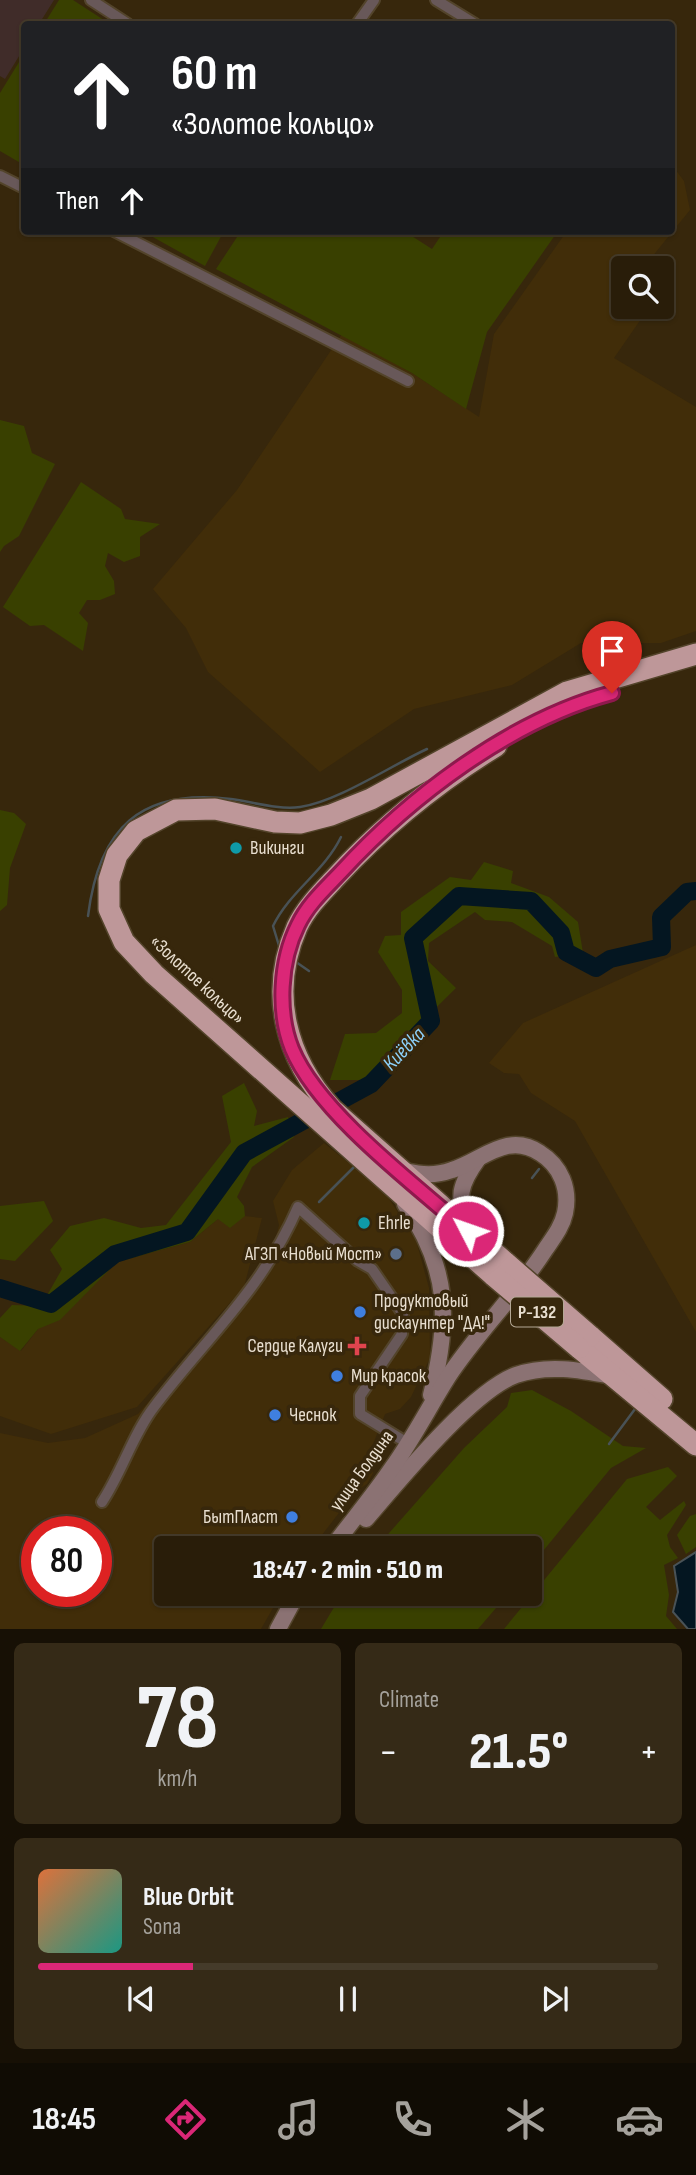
<!DOCTYPE html>
<meta charset="utf-8">
<style>
:root{--surface:#291d09;--page:#352a17;--text:#f1f3f6;--muted:#a5a29c;--line:#453b2a;--accent:#db2777}
body{margin:0;font-family:"Sofia Sans Condensed",sans-serif;background:var(--page);color:var(--text);height:100vh;display:flex;flex-direction:column;font-size:26px;white-space:nowrap}
*{box-sizing:border-box;margin:0}
p{font-size:23px;color:var(--muted)}
.icon{flex:none;width:38px;height:38px;fill:none;stroke:currentColor;stroke-width:2;stroke-linecap:round;stroke-linejoin:round}
.map{position:relative;height:1629px;overflow:hidden}
.details{display:flex;flex-direction:column;gap:14px;padding:14px;background:#171005;flex:1}
.details>*{flex:none}
.guide{position:absolute;left:21px;top:21px;width:654px;height:214px;border-radius:7px;box-shadow:0 2px 5px #0004,0 0 0 2px var(--line);background:#202124;color:#fff;overflow:hidden}
.buttons{position:absolute;left:611px;top:256px;display:grid;gap:14px}
.buttons a{display:grid;place-items:center;width:63px;height:63px;border-radius:7px;background:var(--surface);box-shadow:0 2px 5px #0004,0 0 0 2px var(--line);font-size:35px}
.speed{position:absolute;left:21px;top:1516px;display:flex;gap:14px;font-size:35px;font-weight:700;text-align:center}
.speed>*{display:grid;place-content:center;width:91px;height:91px;border-radius:50%;background:var(--surface);box-shadow:0 2px 5px #0004,0 0 0 2px var(--line);line-height:1}
.speed .limit{border:10px solid #d22;background:#fff;color:#111}
.pin{position:absolute;display:grid;place-items:center;width:60px;height:60px;color:#fff;margin:-72px -30px;border-radius:50% 50% 50% 0;rotate:-45deg;box-shadow:0 0 7px #0007}
.pin .icon{rotate:45deg}
.me{position:absolute;width:77px;margin:-38px;rotate:311deg;stroke-linejoin:round;filter:drop-shadow(0 0 5px #0008)}
.turn{display:flex;align-items:center;gap:24px;height:147px;padding:0 35px;font-size:32px}
.turn .icon{width:91px;height:91px;stroke-width:2.5}
.turn b{display:block;font-size:49px;line-height:60px}
.then{display:flex;align-items:center;height:66px;padding:0 35px;background:#0003;gap:14px;font-size:26px}
.big{font-size:52px;font-weight:800;line-height:1.1}
.details .widget{flex:1;display:flex;flex-direction:column;justify-content:center;gap:10px;min-width:0;padding:0 24px;border-radius:10px;background:var(--page)}
.details .dial{align-items:center;gap:0}
.dial b{font-size:91px;line-height:1}
.song{display:flex;align-items:center;gap:21px}
.cover{width:84px;height:84px;border-radius:10px;background:linear-gradient(135deg,hsl(20 70% 55%),hsl(170 70% 35%))}
.played{height:7px;border-radius:4px;background:linear-gradient(90deg,var(--accent) 25%,var(--line) 25%)}
.keys{display:flex;justify-content:space-around;direction:ltr}
.heat{display:flex;justify-content:space-between;align-items:center;font-size:38px;direction:ltr}
.details .tiles{flex:1;display:grid;gap:14px;grid-template-columns:1fr 1fr}
.widget:last-child{grid-column:span 2}
.trip{position:absolute;left:154px;top:1536px;width:388px;height:70px;border-radius:7px;background:var(--surface);box-shadow:0 2px 5px #0004,0 0 0 2px var(--line);font-weight:800;line-height:70px;text-align:center}
.tab-bar{display:flex;height:112px;justify-content:space-around;align-items:center;background:#100c04;color:var(--muted)}
.tab-bar .icon{width:49px;height:49px}
.tab-bar .on{color:var(--accent)}
.tab-bar b{font-size:32px;color:var(--text)}
.map>svg:first-child{display:block}
.built{fill:#412d09;fill-rule:evenodd}
.education{fill:#402c29}
.green{fill:#394000}
.water{fill:#041621;stroke:#495256;stroke-width:2}
.lines{fill:none;stroke-linecap:round;stroke-linejoin:round}
.stream{stroke:#495256;stroke-width:2.5}
.river{stroke:#041621;stroke-width:18}
.street-casing{stroke:#53442b;stroke-width:14}
.secondary-casing{stroke:#53442b;stroke-width:19}
.highway-casing{stroke:#53442b;stroke-width:24}
.street{stroke:#685859;stroke-width:10}
.secondary{stroke:#8b7273;stroke-width:16}
.highway{stroke:#be9799;stroke-width:21}
.highway-bridge-casing{stroke:#53442b;stroke-width:24;stroke-linecap:butt}
.highway-bridge{stroke:#be9799;stroke-width:21}
.route-casing{stroke:#8e194d;stroke-width:18}
.route{stroke:#db2777;stroke-width:12}
.culture-dot{fill:#0f9aa8;stroke:#37270c;stroke-width:2.5}
.service-dot{fill:#5c6f8a;stroke:#37270c;stroke-width:2.5}
.shop-dot{fill:#3f7fe0;stroke:#37270c;stroke-width:2.5}
.health-dot{fill:#e0444e;stroke:#37270c;stroke-width:2.5}
.labels{text-anchor:middle;dominant-baseline:central;stroke-width:7;stroke-linejoin:round;paint-order:stroke}
.shield{fill:#37270c;stroke:#b4a895;stroke-width:2}
.shield-label{font-size:18px;font-weight:bold;fill:#e9dfd0}
.poi-label{font-size:19px;fill:#e9dfd0;stroke:#37270c;text-anchor:start}
.street-label{font-size:19px;fill:#e9dfd0;stroke:#37270c}
.water-label{font-size:21px;font-style:italic;fill:#8cd0f9;stroke:#37270c}
</style>
<div class="map">
<svg width="696" height="1629" viewBox="0 0 696 1629">
<rect width="100%" height="100%" fill="#37270c"/>
<!-- built -->
<g class="built">
<polygon points="672,165 684,181 690,210 643,268 623,268 623,306 650,306 614,358 696,407 696,631 661,643 581,643 512,685 414,709 320,772 208,672 186,628 153,589 237,490 342,334 412,373 479,417 494,334 567,231 672,231"/>
<polygon points="696,945 696,1332 575,1121 531,1093 519,1074 504,1073 489,1063 523,1023"/>
<path d="M 324,1143 L 384,1191 L 416,1240 L 429,1288 L 430,1358 L 411,1397 L 400,1409 L 385,1414 L 371,1449 L 373,1473 L 367,1484 L 356,1491 L 311,1549 L 166,1549 L 166,1594 L 281,1594 L 261,1629 L 0,1629 L 0,1433 L 48,1443 L 85,1438 L 138,1414 L 257,1276 L 273,1250 L 279,1225 L 273,1201 L 292,1170 ZM 37,1531 L 96,1531 L 96,1591 L 37,1591 Z"/>
<polygon points="224,1214 262,1218 244,1287 137,1407 51,1434 0,1416 0,1337 21,1351 38,1329 117,1262 190,1242"/>
</g>
<!-- education -->
<polygon class="education" points="0,0 54,0 39,24 24,24 24,48 5,79 0,76"/>
<!-- green -->
<g class="green">
<polygon points="59,0 73,0 110,24 44,24"/>
<polygon points="24,54 24,165 0,151 0,93"/>
<polygon points="142,231 224,231 205,266"/>
<polygon points="241,231 404,231 432,249 444,231 558,231 487,332 466,409 412,373 216,269"/>
<polygon points="0,420 24,426 32,453 55,464 19,536 4,546 0,552"/>
<polygon points="81,482 121,509 125,519 160,524 140,537 140,556 124,562 108,553 105,566 114,581 115,594 100,600 87,600 79,613 88,623 83,651 44,625 30,626 3,607"/>
<polygon points="0,810 14,813 26,824 10,868 7,905 0,911"/>
<polygon points="484,862 513,871 511,883 549,897 578,922 583,953 555,957 552,946 512,922 485,920 475,912 429,943 428,961 456,988 363,1080 330,1080 345,1034 376,1033 402,1013 402,990 378,952 385,936 401,935 401,912 450,877 471,880"/>
<polygon points="244,1083 257,1111 254,1126 288,1117 294,1137 252,1167 237,1197 244,1206 245,1216 230,1228 218,1219 190,1242 117,1262 60,1320 38,1329 20,1351 0,1337 0,1318 12,1305 41,1306 62,1269 50,1250 70,1226 104,1218 141,1228 166,1225 231,1142 222,1096"/>
<polygon points="44,1201 53,1221 15,1261 0,1259 0,1206"/>
<polygon points="532,1390 571,1411 623,1446 646,1448 611,1468 530,1567 530,1549 375,1549 464,1448 507,1407 511,1393"/>
<polygon points="668,1467 677,1476 646,1507 660,1520 684,1501 686,1505 667,1535 670,1547 678,1558 664,1565 669,1595 666,1616 677,1629 504,1629 627,1479"/>
<polygon points="696,1514 696,1547 686,1554 677,1535 690,1516"/>
<polygon points="342,1594 508,1594 478,1629 321,1629"/>
</g>
<!-- water -->
<polygon class="water" points="696,1552 696,1629 688,1629 673,1612 678,1592 674,1566"/>
<g class="lines">
<!-- stream -->
<g class="stream">
<path d="M 88,916 C 99,828 140,788 231,799 C 253,802 278,810 300,807 C 337,802 392,765 427,749"/>
<path d="M 280,949 L 273,926 C 290,891 324,872 341,837"/>
<polyline points="296,962 309,971"/>
<polyline points="532,1178 539,1169"/>
<polyline points="319,1202 355,1166"/>
<polyline points="609,1444 635,1409"/>
</g>
<!-- river -->
<polyline class="river" points="0,1288 51,1304 115,1254 187,1232 244,1153 371,1084 431,1021 413,938 459,896 531,901 561,933 566,952 596,968 610,959 662,947 661,917 687,892 696,891"/>
<defs>
<g id="street">
<polyline points="91,0 128,24"/>
<polyline points="436,0 475,24"/>
<polyline points="357,24 374,0"/>
<polyline points="0,176 24,188"/>
<polyline points="114,231 408,381"/>
<path d="M 102,1502 C 122,1472 133,1434 154,1407 C 207,1337 262,1290 298,1207 L 358,1261 L 372,1269 L 403,1314 L 402,1334 L 360,1396 L 360,1414 L 409,1444"/>
</g>
<g id="secondary">
<path d="M 405,1204 C 450,1269 450,1321 431,1395"/>
<path d="M 467,1228 C 457,1197 459,1185 478,1159"/>
<path d="M 366,1519 C 398,1482 472,1391 516,1375 C 547,1364 580,1370 611,1376"/>
<path d="M 331,1549 C 351,1522 373,1496 392,1468 C 413,1439 429,1407 448,1377 C 477,1333 516,1295 545,1250 C 553,1238 562,1227 565,1213 C 570,1189 561,1166 540,1153 C 507,1131 482,1161 452,1170 C 435,1176 422,1175 405,1171"/>
<polyline points="278,1629 297,1594"/>
</g>
<g id="highway">
<path d="M 496,746 C 436,783 384,825 336,877 C 321,893 306,908 297,927 C 268,993 286,1058 332,1109 L 506,1263"/>
<polyline points="494,1276 154,974 124,942 109,909 109,880 117,855 136,831 176,810 215,809 275,822 300,823 331,815 371,799 567,692 696,654"/>
<polyline points="590,1336 662,1399"/>
<polyline points="579,1348 696,1445"/>
</g>
</defs>
<!-- street casing -->
<use href="#street" class="street-casing"/>
<!-- secondary casing -->
<use href="#secondary" class="secondary-casing"/>
<!-- highway casing -->
<use href="#highway" class="highway-casing"/>
<!-- street -->
<use href="#street" class="street"/>
<!-- secondary -->
<use href="#secondary" class="secondary"/>
<!-- highway -->
<use href="#highway" class="highway"/>
<defs>
<g id="highway-bridge">
<polyline points="506,1263 590,1336"/>
<polyline points="494,1276 579,1348"/>
</g>
</defs>
<!-- highway-bridge casing -->
<use href="#highway-bridge" class="highway-bridge-casing"/>
<!-- highway-bridge -->
<use href="#highway-bridge" class="highway-bridge"/>
</g>
<g class="lines">
<defs>
<path id="route" d="M 468,1231 C 415,1185 318,1112 292,1049 C 277,1012 280,961 298,925 C 308,904 325,889 341,872 C 411,796 511,720 612,693"/>
</defs>
<!-- route casing -->
<use href="#route" class="route-casing"/>
<!-- route -->
<use href="#route" class="route"/>
</g>
<!-- markers -->
<g class="culture-dot">
<circle cx="236" cy="848" r="7"/>
<circle cx="364" cy="1223" r="7"/>
</g>
<circle class="service-dot" cx="396" cy="1254" r="7"/>
<g class="shop-dot">
<circle cx="360" cy="1312" r="7"/>
<circle cx="337" cy="1376" r="7"/>
<circle cx="275" cy="1415" r="7"/>
<circle cx="292" cy="1517" r="7"/>
</g>
<path class="health-dot" d="M353.5 1335.5h7v7h7v7h-7v7h-7v-7h-7v-7h7z"/>
<g class="labels">
<!-- shield labels -->
<rect class="shield" x="511" y="1297.5" width="52" height="29" rx="5"/>
<g class="shield-label">
<text x="537" y="1312">Р-132</text>
</g>
<!-- poi labels -->
<g class="poi-label">
<text x="250" y="848">Викинги</text>
<text x="378" y="1223">Ehrle</text>
<text x="382" y="1254" text-anchor="end">АГЗП «Новый Мост»</text>
<text x="374" y="1301">Продуктовый<tspan x="374" dy="22">дискаунтер "ДА!"</tspan></text>
<text x="343" y="1346" text-anchor="end">Сердце Калуги</text>
<text x="351" y="1376">Мир красок</text>
<text x="289" y="1415">Чеснок</text>
<text x="278" y="1517" text-anchor="end">БытПласт</text>
</g>
<!-- street labels -->
<g class="street-label">
<text transform="translate(197 980) rotate(43)">«Золотое кольцо»</text>
<text transform="translate(362 1471) rotate(-54)">улица Болдина</text>
</g>
<!-- water labels -->
<g class="water-label">
<text transform="translate(404 1049) rotate(-47)">Киёвка</text>
</g>
</g>
</svg>
<div class="buttons">
<a><svg class="icon" aria-label="search" viewBox="0 0 24 24"><circle cx="10" cy="10" r="6"/><path d="M15 15l6 6"/></svg></a>
</div>
<div class="speed"><div class="limit">80</div></div>
<div class="pin" style="left:612px;top:693px;background:#d93025"><svg class="icon" aria-label="arrive" viewBox="0 0 24 24"><path d="M6 21V4h12l-3 4 3 4H6"/></svg></div>
<svg class="me" style="left:468px;top:1231px" viewBox="-20 -20 40 40"><circle r="17" fill="#db2777" stroke="#fff" stroke-width="3"/><path d="M0-11L8 9 0 5-8 9z" fill="#fff"/></svg>
<div class="trip">18:47 · 2 min · 510 m</div>
<div class="guide">
<div class="turn"><svg class="icon" aria-label="ahead" viewBox="0 0 24 24"><path d="M12 20V5M6 11l6-6 6 6"/></svg><div><b>60 m</b>«Золотое кольцо»</div></div>
<div class="then">Then<svg class="icon" aria-label="ahead" viewBox="0 0 24 24"><path d="M12 20V5M6 11l6-6 6 6"/></svg></div>
</div>
</div>
<section class="details">
<div class="tiles">
<div class="widget dial"><b>78</b><p>km/h</p></div>
<div class="widget"><p>Climate</p>
<div class="heat"><a>−</a><b class="big">21.5°</b><a>+</a></div>
</div>
<div class="widget">
<div class="song"><i class="cover"></i><div><b>Blue Orbit</b><p>Sona</p></div></div>
<div class="played"></div>
<div class="keys"><svg class="icon" aria-label="previous" viewBox="0 0 24 24"><path d="M18 5L8 12l10 7zM5 5v14"/></svg><svg class="icon" aria-label="pause" viewBox="0 0 24 24"><path d="M8 5v14M16 5v14"/></svg><svg class="icon" aria-label="next" viewBox="0 0 24 24"><path d="M6 5l10 7-10 7zM19 5v14"/></svg></div>
</div>
</div>
</section>
<nav class="tab-bar">
<b>18:45</b>
<svg class="icon on" aria-label="directions" viewBox="0 0 24 24"><path d="M12 3l9 9-9 9-9-9zM9 14v-3h6M13 9l2 2-2 2"/></svg>
<svg class="icon" aria-label="music" viewBox="0 0 24 24"><path d="M9 18V5l10-2v13"/><circle cx="6" cy="18" r="3"/><circle cx="16" cy="16" r="3"/></svg>
<svg class="icon" aria-label="phone" viewBox="0 0 24 24"><path d="M5 4h4l2 5-3 2q2 4 5 5l2-3 5 2v4C11 20 4 13 5 4z"/></svg>
<svg class="icon" aria-label="climate" viewBox="0 0 24 24"><path d="M12 3v18M4 7l16 10M4 17L20 7"/></svg>
<svg class="icon" aria-label="car" viewBox="0 0 24 24"><path d="M5 17H2v-5l4-1 3-4h7l3 4 3 1v5h-3M9 17h6M6 11h13"/><circle cx="7" cy="17" r="2"/><circle cx="17" cy="17" r="2"/></svg>
</nav>
